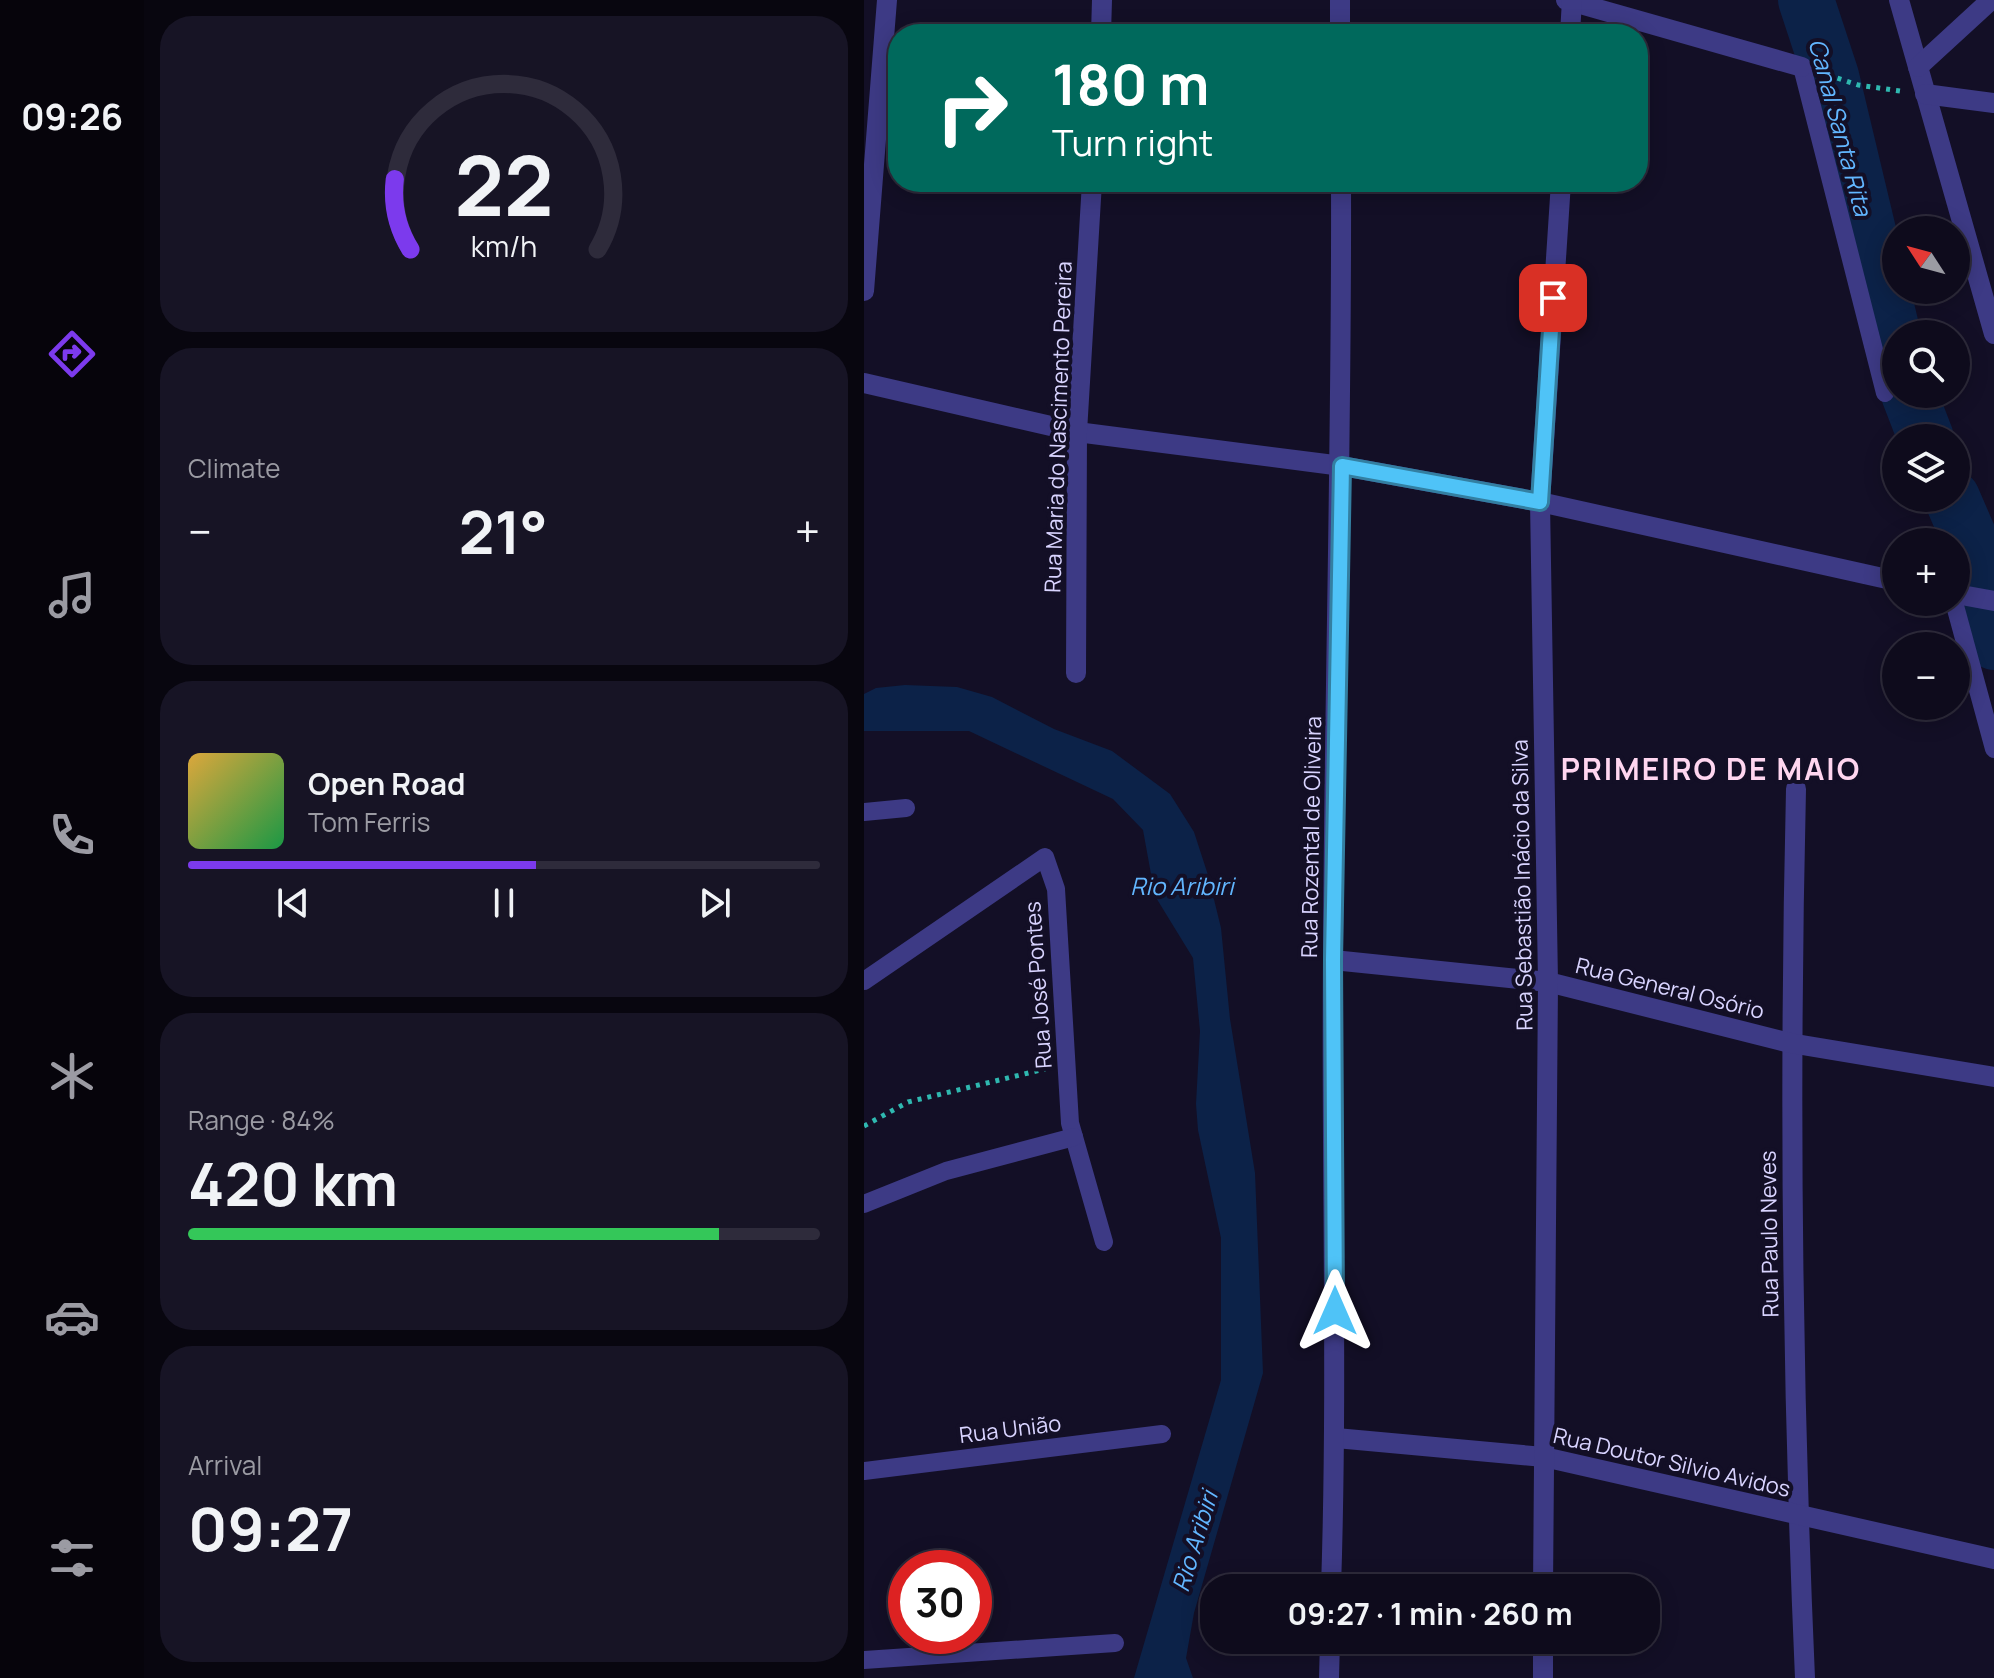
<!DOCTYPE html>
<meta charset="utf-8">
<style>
:root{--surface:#0e0b1c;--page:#171425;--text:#f1f3f6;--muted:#9b9ba3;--line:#2e2b3b;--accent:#7c3aed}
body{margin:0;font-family:Manrope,sans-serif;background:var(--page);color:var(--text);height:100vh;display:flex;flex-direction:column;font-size:30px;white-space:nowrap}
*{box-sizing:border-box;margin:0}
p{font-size:26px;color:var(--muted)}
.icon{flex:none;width:44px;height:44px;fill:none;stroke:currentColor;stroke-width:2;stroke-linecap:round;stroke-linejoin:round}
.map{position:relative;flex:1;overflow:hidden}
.details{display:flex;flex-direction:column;gap:16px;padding:16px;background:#08060f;width:720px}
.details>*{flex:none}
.guide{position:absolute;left:24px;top:24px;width:760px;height:168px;border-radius:32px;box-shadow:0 4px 20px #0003,0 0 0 2px var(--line);background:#00695c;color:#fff;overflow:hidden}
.needle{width:52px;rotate:306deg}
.buttons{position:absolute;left:1018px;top:216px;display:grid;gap:16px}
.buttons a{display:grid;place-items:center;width:88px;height:88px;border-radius:50%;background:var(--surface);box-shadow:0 4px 20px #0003,0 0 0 2px var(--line);font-size:40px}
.speed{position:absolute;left:24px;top:1550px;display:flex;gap:16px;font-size:40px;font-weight:700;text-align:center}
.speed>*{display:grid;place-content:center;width:104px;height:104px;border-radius:50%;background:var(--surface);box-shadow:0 4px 20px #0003,0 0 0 2px var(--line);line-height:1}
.speed .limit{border:12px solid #d22;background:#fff;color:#111}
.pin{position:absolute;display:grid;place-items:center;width:68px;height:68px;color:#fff;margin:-34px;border-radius:16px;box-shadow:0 4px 12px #0006}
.me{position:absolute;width:88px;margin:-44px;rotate:0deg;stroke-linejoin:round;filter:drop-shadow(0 0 6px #0008)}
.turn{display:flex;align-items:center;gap:28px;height:168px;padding:0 32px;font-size:36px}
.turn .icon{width:104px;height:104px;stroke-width:2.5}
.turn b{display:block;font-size:56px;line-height:68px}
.big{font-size:60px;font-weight:700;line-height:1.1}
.details .tile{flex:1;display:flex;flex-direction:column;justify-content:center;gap:12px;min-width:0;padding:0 28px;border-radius:32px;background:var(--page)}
.details .dial{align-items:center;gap:0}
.dial svg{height:208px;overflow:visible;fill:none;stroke:var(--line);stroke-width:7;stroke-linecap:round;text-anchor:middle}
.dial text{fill:var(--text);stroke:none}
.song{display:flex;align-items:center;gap:24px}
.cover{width:96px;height:96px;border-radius:12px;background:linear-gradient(135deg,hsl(40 70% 55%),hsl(140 70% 35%))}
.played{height:8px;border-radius:4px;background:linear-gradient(90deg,var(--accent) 55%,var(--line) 55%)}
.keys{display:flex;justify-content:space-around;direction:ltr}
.heat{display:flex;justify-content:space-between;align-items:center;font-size:44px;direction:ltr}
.charge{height:12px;border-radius:6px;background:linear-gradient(90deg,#34c759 84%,var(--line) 0)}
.trip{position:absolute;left:336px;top:1574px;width:460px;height:80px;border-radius:32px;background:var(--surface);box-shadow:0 4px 20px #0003,0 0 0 2px var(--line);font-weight:700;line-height:80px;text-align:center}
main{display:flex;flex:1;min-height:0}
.tabs{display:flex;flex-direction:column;width:144px;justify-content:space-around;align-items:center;background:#06040b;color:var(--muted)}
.tabs .icon{width:56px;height:56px}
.tabs .selected{color:var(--accent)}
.tabs b{font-size:36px;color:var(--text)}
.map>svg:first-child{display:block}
.water{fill:#0c2248}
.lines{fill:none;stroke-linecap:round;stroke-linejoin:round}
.river{stroke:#0c2248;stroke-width:56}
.path{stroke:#2fb8b0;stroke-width:5;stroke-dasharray:4 6;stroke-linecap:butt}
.service{stroke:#3d3a85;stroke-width:18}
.minor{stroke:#3d3a85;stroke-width:20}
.route-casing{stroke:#337fa1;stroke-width:20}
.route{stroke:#4fc3f7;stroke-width:14}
.labels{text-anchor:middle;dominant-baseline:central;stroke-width:8;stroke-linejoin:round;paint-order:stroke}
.street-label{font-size:22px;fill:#d9d4ff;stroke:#130f26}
.water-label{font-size:24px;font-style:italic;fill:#62b6ff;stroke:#130f26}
.district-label{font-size:30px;font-weight:bold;letter-spacing:2px;fill:#ffd6f0;stroke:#130f26}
</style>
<main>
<nav class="tabs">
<b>09:26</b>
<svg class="icon selected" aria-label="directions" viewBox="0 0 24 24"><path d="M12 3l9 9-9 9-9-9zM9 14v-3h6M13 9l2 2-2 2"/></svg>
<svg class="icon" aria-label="music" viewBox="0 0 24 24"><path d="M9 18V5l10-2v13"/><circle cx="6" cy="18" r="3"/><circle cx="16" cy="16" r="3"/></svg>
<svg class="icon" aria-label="phone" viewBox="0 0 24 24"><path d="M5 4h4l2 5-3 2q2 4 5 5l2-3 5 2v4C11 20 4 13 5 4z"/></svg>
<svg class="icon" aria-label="climate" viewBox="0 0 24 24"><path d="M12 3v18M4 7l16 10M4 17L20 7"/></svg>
<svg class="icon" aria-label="car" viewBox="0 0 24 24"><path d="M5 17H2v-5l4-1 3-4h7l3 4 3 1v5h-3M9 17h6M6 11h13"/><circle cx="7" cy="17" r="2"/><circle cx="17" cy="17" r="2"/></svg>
<svg class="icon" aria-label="filters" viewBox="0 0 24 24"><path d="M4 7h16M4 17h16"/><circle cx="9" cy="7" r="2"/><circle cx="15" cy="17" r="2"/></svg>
</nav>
<section class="details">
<div class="tile dial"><svg viewBox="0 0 100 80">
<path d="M14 69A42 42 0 1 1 86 69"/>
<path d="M14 69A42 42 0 0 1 8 42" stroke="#7c3aed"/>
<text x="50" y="56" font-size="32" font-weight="700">22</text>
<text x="50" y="72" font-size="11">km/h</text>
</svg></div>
<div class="tile"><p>Climate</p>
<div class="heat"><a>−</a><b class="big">21°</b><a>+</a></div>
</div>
<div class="tile">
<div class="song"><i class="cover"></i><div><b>Open Road</b><p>Tom Ferris</p></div></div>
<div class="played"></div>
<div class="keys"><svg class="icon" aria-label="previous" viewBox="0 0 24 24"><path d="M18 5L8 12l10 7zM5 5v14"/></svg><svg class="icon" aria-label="pause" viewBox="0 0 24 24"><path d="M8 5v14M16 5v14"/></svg><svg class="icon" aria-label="next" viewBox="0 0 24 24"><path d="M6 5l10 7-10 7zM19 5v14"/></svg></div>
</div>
<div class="tile"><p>Range · 84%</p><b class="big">420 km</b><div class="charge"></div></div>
<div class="tile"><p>Arrival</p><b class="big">09:27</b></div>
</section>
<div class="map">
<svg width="1130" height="1678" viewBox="0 0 1130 1678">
<rect width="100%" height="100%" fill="#130f26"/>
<!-- water -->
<polygon class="water" points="41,685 93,687 128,697 190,729 248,751 306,794 330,832 344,875 357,928 366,1019 391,1173 399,1373 330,1613 322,1658 329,1678 270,1678 357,1380 357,1238 334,1130 332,1104 336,1031 329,958 291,896 279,830 249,799 105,731 0,731 0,694 12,688"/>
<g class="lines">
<!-- river -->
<g class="river">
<polyline points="942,0 967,76 1032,348"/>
<polyline points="1045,394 1062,438"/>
<polyline points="1088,498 1121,574 1130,642"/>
</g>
<!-- path -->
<g class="path">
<polyline points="964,75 994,85 1036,91"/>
<polyline points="0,1126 44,1102 181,1069"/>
</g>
<!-- service -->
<g class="service">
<polyline points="938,67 1021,393"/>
<polyline points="1090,602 1130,749"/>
<polyline points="0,812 42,808"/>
<polyline points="0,981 181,857 192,889 206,1123 240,1242"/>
<polyline points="0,1204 82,1171 210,1137"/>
<polyline points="0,1471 298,1434"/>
<polyline points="0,1660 251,1643"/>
</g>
<!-- minor -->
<g class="minor">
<polyline points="476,0 476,34"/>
<polyline points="702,0 938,67"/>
<polyline points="1035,0 1130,334"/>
<polyline points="237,34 238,0"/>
<polyline points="706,34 708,0"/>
<polyline points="1054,67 1127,0"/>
<polyline points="1061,94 1130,103"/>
<polyline points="0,291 23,0"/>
<polyline points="0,383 213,432 478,466 676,502 1032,581"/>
<polyline points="1092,594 1130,601"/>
<polyline points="212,673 213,432 228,182"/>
<path d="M 932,789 C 925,1086 928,1382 941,1678"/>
<polyline points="469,960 684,982 926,1043 1130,1077"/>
<polyline points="472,1438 680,1457 1130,1559"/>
<path d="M 467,1588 C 474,1378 467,1169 469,959 C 470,700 478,441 477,182"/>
<polyline points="679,1588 684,982 676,502 697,182"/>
<polyline points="465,1678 466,1640"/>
<polyline points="679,1678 679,1640"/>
</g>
</g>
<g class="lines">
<defs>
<polyline id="route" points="471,1311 469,960 478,466 676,502 689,298"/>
</defs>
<!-- route casing -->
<use href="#route" class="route-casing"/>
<!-- route -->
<use href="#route" class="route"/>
</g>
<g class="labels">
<!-- street labels -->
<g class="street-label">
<text transform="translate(194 427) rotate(-88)">Rua Maria do Nascimento Pereira</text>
<text transform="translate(447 837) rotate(-89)">Rua Rozental de Oliveira</text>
<text transform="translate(658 885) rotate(-91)">Rua Sebastião Inácio da Silva</text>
<text transform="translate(174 985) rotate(-94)">Rua José Pontes</text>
<text transform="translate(806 988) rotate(14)">Rua General Osório</text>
<text transform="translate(905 1234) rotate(-91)">Rua Paulo Neves</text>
<text transform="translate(146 1429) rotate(-7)">Rua União</text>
<text transform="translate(808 1462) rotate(13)">Rua Doutor Silvio Avidos</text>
</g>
<!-- water labels -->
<g class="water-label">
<text transform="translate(977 127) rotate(75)">Canal Santa Rita</text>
<text x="318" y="885">Rio Aribiri</text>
<text transform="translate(330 1541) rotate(-73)">Rio Aribiri</text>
</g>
<!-- district labels -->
<g class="district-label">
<text x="847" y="768">PRIMEIRO DE MAIO</text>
</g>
</g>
</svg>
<div class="buttons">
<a><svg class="needle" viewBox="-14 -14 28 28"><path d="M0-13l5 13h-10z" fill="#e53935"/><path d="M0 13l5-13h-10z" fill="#9b9ba3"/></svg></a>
<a><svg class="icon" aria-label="search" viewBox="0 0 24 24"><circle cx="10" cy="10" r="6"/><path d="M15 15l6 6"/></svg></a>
<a><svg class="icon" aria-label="layers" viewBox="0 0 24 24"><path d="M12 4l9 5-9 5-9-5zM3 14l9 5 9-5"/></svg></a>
<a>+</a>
<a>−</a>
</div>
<div class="speed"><div class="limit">30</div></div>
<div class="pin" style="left:689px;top:298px;background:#d93025"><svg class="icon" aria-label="arrive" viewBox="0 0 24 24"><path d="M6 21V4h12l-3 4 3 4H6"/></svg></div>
<svg class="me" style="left:471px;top:1311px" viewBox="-20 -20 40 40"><path d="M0-17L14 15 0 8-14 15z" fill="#4fc3f7" stroke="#fff" stroke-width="4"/></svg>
<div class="trip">09:27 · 1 min · 260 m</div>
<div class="guide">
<div class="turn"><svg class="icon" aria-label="right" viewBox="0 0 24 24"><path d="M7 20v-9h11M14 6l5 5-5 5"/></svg><div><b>180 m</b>Turn right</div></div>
</div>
</div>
</main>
